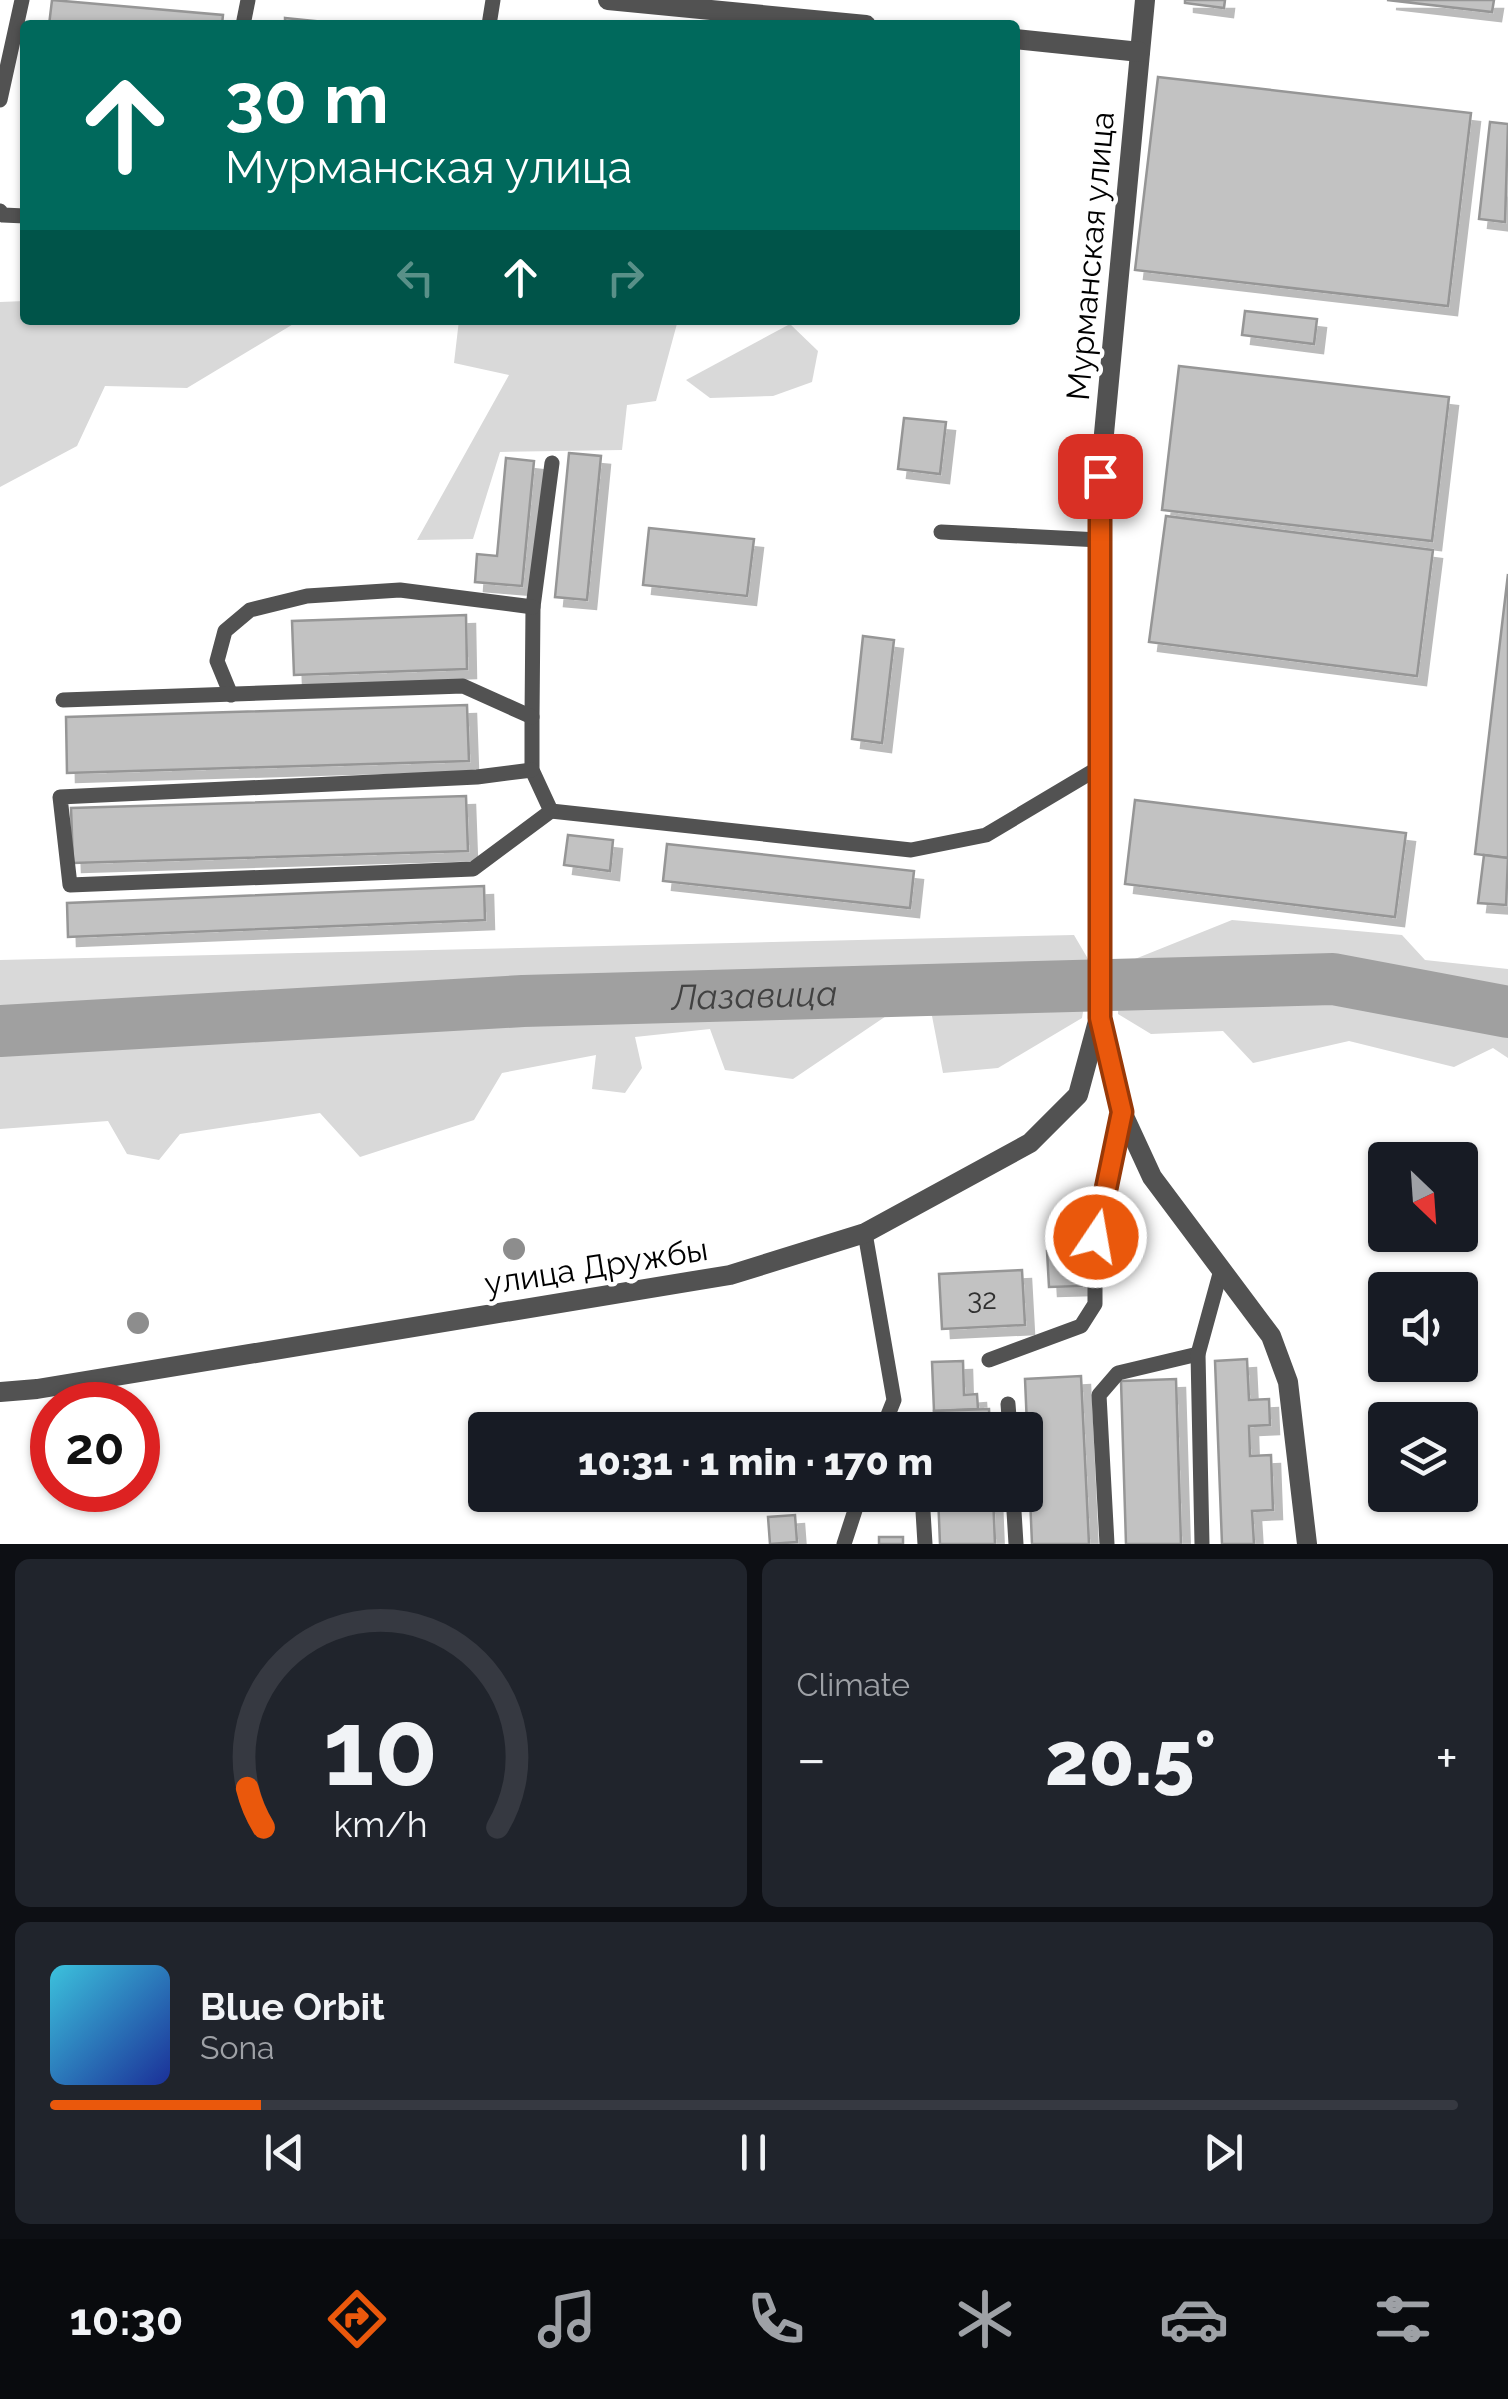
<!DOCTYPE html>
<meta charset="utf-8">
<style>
:root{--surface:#171b24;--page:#20242c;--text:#f1f3f6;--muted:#9ea1a6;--line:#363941;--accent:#ea580c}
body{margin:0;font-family:Raleway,sans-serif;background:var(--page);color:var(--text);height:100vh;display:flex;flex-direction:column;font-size:38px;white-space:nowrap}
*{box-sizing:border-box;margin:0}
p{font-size:32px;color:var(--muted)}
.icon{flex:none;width:55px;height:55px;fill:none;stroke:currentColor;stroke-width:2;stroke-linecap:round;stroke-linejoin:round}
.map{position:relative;height:1544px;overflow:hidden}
.sheet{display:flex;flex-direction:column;gap:15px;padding:15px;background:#0d0f14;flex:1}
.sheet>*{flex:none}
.guide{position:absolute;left:20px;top:20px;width:1000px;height:305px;border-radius:10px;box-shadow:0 2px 8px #0004;background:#00695c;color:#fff;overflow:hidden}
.needle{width:65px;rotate:155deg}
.tools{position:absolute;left:1368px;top:1142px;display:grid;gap:20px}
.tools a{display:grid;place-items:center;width:110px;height:110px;border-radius:10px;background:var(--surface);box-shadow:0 2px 8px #0004;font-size:50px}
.speed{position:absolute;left:30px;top:1382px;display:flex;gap:20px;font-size:50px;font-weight:700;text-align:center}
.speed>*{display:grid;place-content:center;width:130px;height:130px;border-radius:50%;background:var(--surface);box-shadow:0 2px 8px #0004;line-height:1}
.speed .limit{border:15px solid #d22;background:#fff;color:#111}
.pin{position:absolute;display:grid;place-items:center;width:85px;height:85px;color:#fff;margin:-42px;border-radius:20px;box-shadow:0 5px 15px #0006}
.me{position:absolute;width:110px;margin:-55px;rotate:12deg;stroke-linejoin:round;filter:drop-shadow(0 0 8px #0008)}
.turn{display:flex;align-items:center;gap:35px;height:210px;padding:0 40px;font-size:45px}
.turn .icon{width:130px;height:130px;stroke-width:2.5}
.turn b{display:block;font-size:70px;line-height:85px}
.lanes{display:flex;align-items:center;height:95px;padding:0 40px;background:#0003;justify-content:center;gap:50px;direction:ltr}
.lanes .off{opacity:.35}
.big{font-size:75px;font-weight:800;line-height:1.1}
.sheet .widget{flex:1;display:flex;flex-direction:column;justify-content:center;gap:15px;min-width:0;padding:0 35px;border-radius:15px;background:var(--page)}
.sheet .dial{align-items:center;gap:0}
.dial svg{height:260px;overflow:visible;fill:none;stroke:var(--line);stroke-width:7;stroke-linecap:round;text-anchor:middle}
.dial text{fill:var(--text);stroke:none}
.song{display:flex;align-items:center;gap:30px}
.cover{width:120px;height:120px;border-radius:15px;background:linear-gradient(135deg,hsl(190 70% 55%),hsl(230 70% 35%))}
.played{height:10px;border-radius:5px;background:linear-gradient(90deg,var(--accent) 15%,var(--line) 15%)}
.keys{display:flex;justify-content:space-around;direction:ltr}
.heat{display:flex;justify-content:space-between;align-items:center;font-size:55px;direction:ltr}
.sheet .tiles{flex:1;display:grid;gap:15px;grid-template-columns:1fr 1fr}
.widget:last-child{grid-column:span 2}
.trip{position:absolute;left:468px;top:1412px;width:575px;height:100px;border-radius:10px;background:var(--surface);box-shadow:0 2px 8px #0004;font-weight:800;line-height:100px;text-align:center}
.menu{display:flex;height:160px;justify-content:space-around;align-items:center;background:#090b0e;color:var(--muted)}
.menu .icon{width:70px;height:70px}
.menu .active{color:var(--accent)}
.menu b{font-size:45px;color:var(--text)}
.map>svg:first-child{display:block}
.green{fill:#d9d9d9}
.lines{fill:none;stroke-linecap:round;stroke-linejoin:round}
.river{stroke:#a0a0a0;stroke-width:52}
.building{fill:#c2c2c2;stroke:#969696;stroke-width:2.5;filter:url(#shadow)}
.service{stroke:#525252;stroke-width:15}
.minor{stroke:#525252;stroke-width:20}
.tree{fill:#8d8d8d}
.route-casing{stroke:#983908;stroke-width:25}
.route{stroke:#ea580c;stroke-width:18}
.labels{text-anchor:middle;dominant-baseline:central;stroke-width:9;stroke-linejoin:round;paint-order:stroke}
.number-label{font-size:28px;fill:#303030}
.street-label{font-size:32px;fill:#000;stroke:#fff}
.water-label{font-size:35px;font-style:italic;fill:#414141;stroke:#fff}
</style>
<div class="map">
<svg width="1508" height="1544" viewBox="0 0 1508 1544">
<defs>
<filter id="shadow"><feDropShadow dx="9" dy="9" stdDeviation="0" flood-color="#0004"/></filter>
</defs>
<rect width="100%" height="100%" fill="#fff"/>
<!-- green -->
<g class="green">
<polygon points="25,301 25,320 300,320 187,388 105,386 77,446 0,487 0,302"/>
<polygon points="459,320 678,320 656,401 627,405 622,450 500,452 473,539 417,540 509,375 454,363"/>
<polygon points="790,324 818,351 812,382 773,396 710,398 686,380"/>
<polygon points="1232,920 1402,935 1425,960 1508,969 1508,1058 1493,1048 1454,1067 1349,1041 1253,1063 1223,1031 1151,1034 1118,1014 1120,965"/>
<polygon points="1074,935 1091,964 1082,1018 998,1068 943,1073 932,1016 898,1008 793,1079 725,1070 710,1029 635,1037 642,1068 625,1093 592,1089 596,1055 502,1073 474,1120 360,1157 320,1113 180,1134 159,1160 127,1154 108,1121 0,1129 0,960"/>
</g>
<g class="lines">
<!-- river -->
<path class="river" id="s1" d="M 0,1031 L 523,1001 L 1333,979 L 1508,1012"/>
</g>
<!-- building -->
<g class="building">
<polygon points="52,0 223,15 222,25 49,25"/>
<polygon points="1185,0 1225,0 1224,8 1185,3"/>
<polygon points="1387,0 1494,0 1492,12"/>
<polygon points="285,18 354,25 285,25"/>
<polygon points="1158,77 1471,113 1448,306 1135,270"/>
<polygon points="1490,122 1508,124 1505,222 1479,219"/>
<polygon points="1245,311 1317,319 1314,344 1242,335"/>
<polygon points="1179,366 1449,397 1432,541 1162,510"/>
<polygon points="904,418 946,422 940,474 898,469"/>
<polygon points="569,453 601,456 587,600 555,597"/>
<polygon points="506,458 534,461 522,586 475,582 477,554 497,556"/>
<polygon points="1166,516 1433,550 1417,676 1149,642"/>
<polygon points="649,528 754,539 747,596 643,585"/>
<polygon points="1508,574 1508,858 1475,854"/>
<polygon points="466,615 467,669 294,675 292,621"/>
<polygon points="863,636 894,640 882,743 852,739"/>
<polygon points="467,705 469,761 67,773 66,717"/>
<polygon points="466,796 468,851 73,863 71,808"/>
<polygon points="1135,800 1406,833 1395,917 1125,884"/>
<polygon points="568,835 613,840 610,871 564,865"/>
<polygon points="667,844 914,871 910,908 663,881"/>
<polygon points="1484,855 1508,858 1506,905 1478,903"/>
<polygon points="484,886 485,920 68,937 67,903"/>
<polygon points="1081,1249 1082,1286 1049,1287 1047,1251"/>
<polygon points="1022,1270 1025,1325 942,1329 939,1274"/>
<polygon points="1247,1359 1249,1400 1269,1399 1270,1425 1249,1426 1250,1456 1271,1455 1273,1510 1252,1511 1254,1544 1222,1544 1215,1361"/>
<polygon points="963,1361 964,1395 977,1394 978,1409 934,1411 932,1362"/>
<polygon points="1081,1376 1089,1544 1032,1544 1025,1379"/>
<polygon points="1176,1379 1181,1544 1126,1544 1121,1381"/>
<polygon points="989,1409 990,1430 935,1430 934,1411"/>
<polygon points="938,1495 993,1495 995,1544 940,1544"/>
<polygon points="795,1515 797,1542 770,1544 768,1517"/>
<rect x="879" y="1537" width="24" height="7"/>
</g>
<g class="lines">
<!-- service -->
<g class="service">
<polyline points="243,25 248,0"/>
<polyline points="489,25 493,0"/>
<polyline points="0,100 22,0"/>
<polyline points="0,211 3,215 25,216"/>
<polyline points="552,463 533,607 532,717 532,770 551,811 911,850 986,835 1100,767"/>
<polyline points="941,532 1100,540"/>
<polyline points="231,695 217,661 225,631 250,610 307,596 400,590 533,607"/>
<polyline points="63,700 463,686 532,717"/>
<polyline points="532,770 477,777 60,797 70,885 473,869 551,811"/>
<polyline points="865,1233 894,1400 882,1430"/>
<polyline points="989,1360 1081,1326 1095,1304 1095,1237 1122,1112"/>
<polyline points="1008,1404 1010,1430"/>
<polyline points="922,1495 925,1544"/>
<polyline points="1013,1495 1016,1544"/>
<polyline points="844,1544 860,1495"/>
<polyline points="1107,1544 1099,1395 1118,1373 1198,1354"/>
<polyline points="1202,1544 1198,1354 1221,1270"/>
</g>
<!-- minor -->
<g class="minor">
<polyline points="608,0 866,25"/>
<polyline points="1145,0 1100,476 1099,1018 1122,1112 1152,1177 1271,1336 1288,1382 1307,1544"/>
<polyline points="1015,39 1140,52"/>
<polyline points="0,1392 37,1389 730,1275 865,1233 1030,1143 1078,1095 1098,1021"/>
</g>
</g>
<!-- trees -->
<g class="tree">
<circle cx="514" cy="1249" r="11"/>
<circle cx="138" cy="1323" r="11"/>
</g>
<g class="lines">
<defs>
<polyline id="route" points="1096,1237 1122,1112 1100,1018 1100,476"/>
</defs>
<!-- route casing -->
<use href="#route" class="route-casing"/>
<!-- route -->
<use href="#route" class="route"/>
</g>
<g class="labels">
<!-- number labels -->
<g class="number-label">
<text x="982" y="1299">32</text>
</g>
<!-- street labels -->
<g class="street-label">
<text transform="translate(1090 256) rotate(-85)">Мурманская улица</text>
<text transform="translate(596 1266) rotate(-9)">улица Дружбы</text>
</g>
<!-- water labels -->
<g class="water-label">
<text stroke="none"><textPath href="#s1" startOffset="755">Лазавица</textPath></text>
</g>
</g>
</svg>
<div class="tools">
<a><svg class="needle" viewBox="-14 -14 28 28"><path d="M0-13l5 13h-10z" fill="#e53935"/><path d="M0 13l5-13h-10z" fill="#9ea1a6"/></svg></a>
<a><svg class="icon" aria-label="sound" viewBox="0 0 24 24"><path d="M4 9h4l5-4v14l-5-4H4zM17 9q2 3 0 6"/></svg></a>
<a><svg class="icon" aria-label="layers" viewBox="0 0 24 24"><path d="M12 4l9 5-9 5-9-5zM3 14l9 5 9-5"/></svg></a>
</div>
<div class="speed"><div class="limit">20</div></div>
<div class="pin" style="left:1100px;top:476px;background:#d93025"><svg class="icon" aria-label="arrive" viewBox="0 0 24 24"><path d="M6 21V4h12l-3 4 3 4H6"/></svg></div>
<svg class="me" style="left:1096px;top:1237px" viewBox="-20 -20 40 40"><circle r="17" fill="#ea580c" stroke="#fff" stroke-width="3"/><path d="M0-11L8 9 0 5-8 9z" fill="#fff"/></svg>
<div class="trip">10:31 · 1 min · 170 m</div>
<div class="guide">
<div class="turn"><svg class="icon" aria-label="ahead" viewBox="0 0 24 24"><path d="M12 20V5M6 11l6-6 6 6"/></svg><div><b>30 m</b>Мурманская улица</div></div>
<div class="lanes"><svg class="icon off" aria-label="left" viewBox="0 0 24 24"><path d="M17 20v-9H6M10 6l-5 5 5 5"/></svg><svg class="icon" aria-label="ahead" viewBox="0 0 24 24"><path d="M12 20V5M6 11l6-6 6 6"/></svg><svg class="icon off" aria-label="right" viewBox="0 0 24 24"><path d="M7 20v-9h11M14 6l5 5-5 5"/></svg></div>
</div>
</div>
<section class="sheet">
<div class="tiles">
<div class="widget dial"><svg viewBox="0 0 100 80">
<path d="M14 69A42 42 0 1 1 86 69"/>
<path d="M14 69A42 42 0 0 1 9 57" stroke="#ea580c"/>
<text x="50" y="56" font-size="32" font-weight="700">10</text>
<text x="50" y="72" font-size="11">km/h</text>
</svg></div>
<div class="widget"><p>Climate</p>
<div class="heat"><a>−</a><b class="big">20.5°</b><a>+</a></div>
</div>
<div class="widget">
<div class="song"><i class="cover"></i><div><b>Blue Orbit</b><p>Sona</p></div></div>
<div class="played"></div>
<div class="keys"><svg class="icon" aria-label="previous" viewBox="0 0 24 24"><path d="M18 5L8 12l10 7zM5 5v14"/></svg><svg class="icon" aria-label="pause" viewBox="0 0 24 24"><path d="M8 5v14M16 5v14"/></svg><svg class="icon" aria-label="next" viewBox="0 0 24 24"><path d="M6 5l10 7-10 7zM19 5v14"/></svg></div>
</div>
</div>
</section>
<nav class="menu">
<b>10:30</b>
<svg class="icon active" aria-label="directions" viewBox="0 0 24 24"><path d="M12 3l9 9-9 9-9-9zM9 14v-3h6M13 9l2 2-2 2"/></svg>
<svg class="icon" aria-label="music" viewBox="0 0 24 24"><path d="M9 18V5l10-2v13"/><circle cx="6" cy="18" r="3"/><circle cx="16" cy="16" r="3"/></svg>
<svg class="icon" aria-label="phone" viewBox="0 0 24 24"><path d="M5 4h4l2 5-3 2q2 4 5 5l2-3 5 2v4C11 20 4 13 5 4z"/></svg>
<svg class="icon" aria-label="climate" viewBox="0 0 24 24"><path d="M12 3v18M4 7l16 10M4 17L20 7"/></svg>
<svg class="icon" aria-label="car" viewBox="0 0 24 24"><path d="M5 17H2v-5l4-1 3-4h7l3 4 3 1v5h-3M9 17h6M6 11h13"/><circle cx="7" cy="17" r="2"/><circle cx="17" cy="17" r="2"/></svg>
<svg class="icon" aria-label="filters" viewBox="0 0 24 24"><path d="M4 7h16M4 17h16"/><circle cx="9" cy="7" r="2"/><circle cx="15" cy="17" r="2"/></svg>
</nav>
